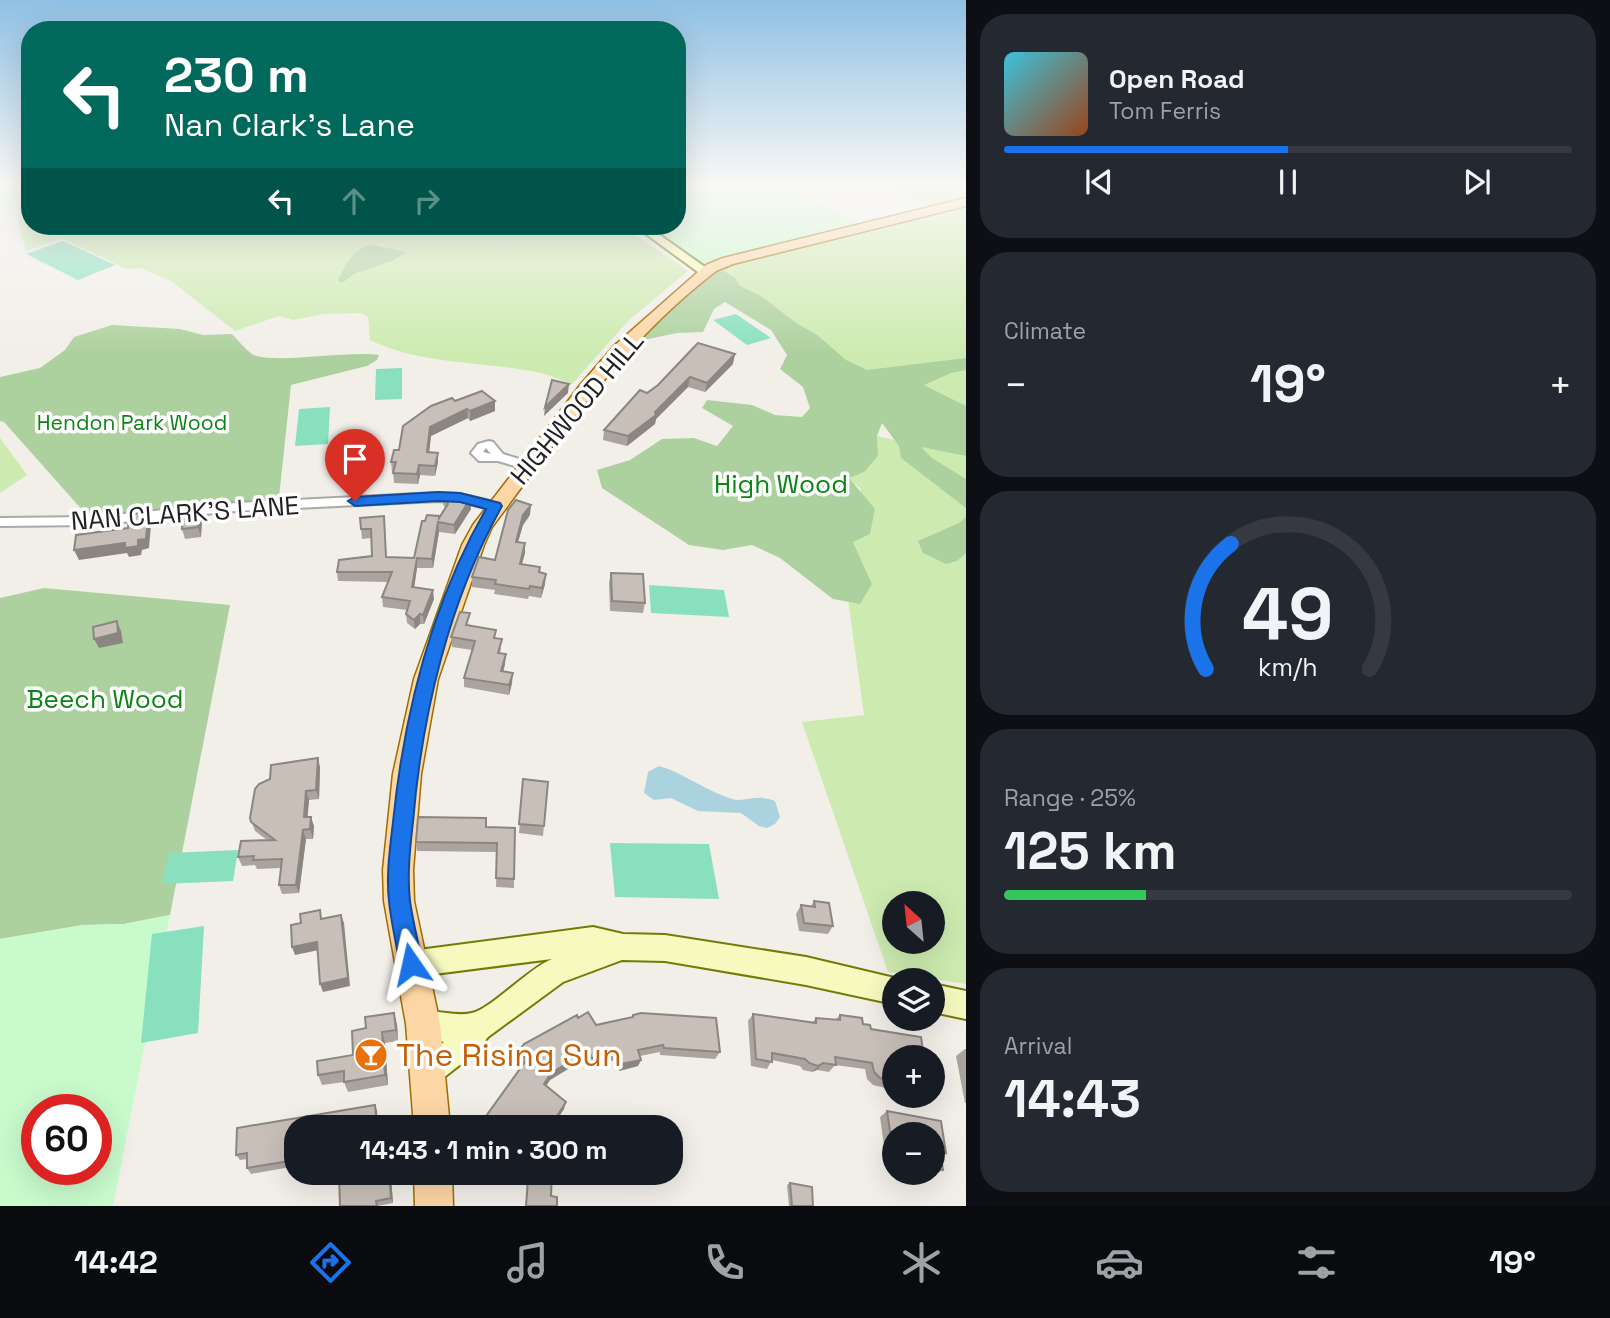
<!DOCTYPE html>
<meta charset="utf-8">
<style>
:root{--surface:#171b24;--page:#242831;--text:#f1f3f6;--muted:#9ea1a6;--line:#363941;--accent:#1a73e8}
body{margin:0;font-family:"Space Grotesk",sans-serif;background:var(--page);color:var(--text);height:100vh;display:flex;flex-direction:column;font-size:26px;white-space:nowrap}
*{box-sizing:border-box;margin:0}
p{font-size:23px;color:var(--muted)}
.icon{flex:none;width:38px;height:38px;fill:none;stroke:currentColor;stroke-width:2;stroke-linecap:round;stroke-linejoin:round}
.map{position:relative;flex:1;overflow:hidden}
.sheet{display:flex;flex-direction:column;gap:14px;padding:14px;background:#0d0f14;width:644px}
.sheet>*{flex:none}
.top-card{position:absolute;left:21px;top:21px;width:665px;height:214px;border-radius:28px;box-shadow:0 7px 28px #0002;background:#00695c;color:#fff;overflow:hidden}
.needle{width:46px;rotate:333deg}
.buttons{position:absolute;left:882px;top:891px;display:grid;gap:14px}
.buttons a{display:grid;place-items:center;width:63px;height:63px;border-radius:50%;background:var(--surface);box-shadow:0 7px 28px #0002;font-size:35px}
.speed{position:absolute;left:21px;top:1094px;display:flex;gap:14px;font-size:35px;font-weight:700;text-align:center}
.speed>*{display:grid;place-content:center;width:91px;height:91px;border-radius:50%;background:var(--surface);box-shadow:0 7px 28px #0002;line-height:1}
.speed .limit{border:10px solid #d22;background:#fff;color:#111}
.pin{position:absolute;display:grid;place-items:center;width:60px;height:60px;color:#fff;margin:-72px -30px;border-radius:50% 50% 50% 0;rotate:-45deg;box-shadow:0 0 7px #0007}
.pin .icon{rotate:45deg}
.me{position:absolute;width:77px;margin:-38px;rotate:349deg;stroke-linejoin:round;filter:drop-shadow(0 0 5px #0008)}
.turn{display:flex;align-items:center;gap:24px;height:147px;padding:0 28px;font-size:32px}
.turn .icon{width:91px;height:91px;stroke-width:2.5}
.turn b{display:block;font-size:49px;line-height:60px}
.lanes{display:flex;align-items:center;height:66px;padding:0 28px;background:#0003;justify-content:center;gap:35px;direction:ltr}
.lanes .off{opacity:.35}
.big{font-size:52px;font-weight:700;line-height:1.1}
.sheet .widget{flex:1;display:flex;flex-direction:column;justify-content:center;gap:10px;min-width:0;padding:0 24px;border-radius:28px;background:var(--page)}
.sheet .dial{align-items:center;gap:0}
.dial svg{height:182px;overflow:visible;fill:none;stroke:var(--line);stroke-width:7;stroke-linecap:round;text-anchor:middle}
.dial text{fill:var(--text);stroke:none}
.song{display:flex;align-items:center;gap:21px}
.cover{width:84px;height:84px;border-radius:10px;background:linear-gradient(135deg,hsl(190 70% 55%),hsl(20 70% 35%))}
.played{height:7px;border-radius:4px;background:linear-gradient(90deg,var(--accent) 50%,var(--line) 50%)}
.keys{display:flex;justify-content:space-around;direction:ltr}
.heat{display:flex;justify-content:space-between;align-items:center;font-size:38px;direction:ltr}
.charge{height:10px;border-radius:5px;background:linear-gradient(90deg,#34c759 25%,var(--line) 0)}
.trip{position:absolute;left:284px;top:1115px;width:399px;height:70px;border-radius:28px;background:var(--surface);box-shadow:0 7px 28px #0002;font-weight:700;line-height:70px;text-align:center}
.menu{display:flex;height:112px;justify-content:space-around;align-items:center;background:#090b0e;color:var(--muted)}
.menu .icon{width:49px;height:49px}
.menu .active{color:var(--accent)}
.menu b{font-size:32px;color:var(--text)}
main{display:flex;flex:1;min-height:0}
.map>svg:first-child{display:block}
.grass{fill:#cdebb0;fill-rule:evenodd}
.forest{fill:#add19e}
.park{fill:#c8facc;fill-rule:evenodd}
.pitch{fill:#88e0be}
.water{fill:#aad3df}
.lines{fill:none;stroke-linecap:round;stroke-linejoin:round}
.street-casing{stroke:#a9a9a9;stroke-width:4}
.secondary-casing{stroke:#707d05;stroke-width:4}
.primary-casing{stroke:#a06b00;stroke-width:3}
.street{fill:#fff;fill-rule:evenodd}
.secondary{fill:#f7fabf;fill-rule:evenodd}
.primary{fill:#fcd6a4;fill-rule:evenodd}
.wall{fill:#aba49e}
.shaded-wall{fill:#8b8681}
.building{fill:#c7bfb8;stroke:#8b8681;stroke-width:2}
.route{fill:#1a73e8;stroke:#114b97;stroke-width:2}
.labels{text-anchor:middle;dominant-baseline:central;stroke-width:7;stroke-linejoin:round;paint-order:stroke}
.far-park-label{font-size:21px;fill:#0c8416;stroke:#fff}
.street-label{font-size:26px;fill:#222;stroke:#fff}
.park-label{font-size:26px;fill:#0c8416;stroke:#fff}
.near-food-label{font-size:32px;fill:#c56008;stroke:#fff;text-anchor:start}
</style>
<main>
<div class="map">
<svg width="966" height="1206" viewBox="0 0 966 1206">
<rect width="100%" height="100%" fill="#f2efe9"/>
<!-- grass -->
<g class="grass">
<polygon points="882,185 966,185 966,438 706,272 935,209"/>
<path d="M 30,207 L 30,226 L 622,226 L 688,271 L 629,320 L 572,384 C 560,380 548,374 536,372 C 480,361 422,365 370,340 L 368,317 L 361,313 L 324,314 L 293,320 L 279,316 L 235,331 L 171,281 L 140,268 L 126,269 L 62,238 L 26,251 C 24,240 18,226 18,215 Z"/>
<path d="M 877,436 L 966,456 L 966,984 L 888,972 L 802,722 L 864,715 L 848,600 L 872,584 L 853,542 L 861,489 L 848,478 L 878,456 ZM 894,903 L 933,903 L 933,942 L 894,942 Z"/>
<polygon points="0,438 27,475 0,493"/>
</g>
<!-- forest -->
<g class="forest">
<path d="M 373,245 L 406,252 L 394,260 L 354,274 L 342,283 L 338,281 C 344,267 355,245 373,245 Z"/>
<polygon points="724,271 735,278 740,286 761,296 796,323 816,334 846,360 867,370 966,358 966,370 951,373 924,385 966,406 966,456 921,447 932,458 966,479 966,508 901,458 899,446 882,423 877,436 878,456 864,472 849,478 875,509 870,534 853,542 872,584 860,604 833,599 780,558 752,545 723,550 689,545 602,488 597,470 630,460 662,439 694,438 717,446 733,426 702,408 707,400 752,405 775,415 802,417 810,408 803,387 780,369 787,355 771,330 725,302 714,309 703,332 677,333 639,341 650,321 706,275"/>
<path d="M 112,325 L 180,329 L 203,335 L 232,334 C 238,340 245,349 252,354 C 270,365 349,350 379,355 L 377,360 L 367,366 L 291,385 L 278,507 L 92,521 L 4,422 L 0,421 L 0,377 L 40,368 L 65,350 L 74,337 Z"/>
<polygon points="966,517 966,553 957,561 946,564 923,553 918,541 959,523"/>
<polygon points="44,588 230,605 170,915 124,924 83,925 0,939 0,598"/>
</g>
<!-- park -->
<g class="park">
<polygon points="0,185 30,185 30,201 0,210"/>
<polygon points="677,185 786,185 864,227 706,272 640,226 677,226"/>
<path d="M 170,915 L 113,1206 L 0,1206 L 0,939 L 83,925 L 124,924 ZM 37,1110 L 96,1110 L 96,1169 L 37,1169 Z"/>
</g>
<!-- pitch -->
<g class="pitch">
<polygon points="63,241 115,265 78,280 26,254"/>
<polygon points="736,314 771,338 747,345 713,320"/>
<polygon points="402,368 402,399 375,400 376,369"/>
<polygon points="330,407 328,444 295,446 299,409"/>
<polygon points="649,585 724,590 729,617 651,613"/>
<polygon points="610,843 709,844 719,899 615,897"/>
<polygon points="238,850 233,881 162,884 169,853"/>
<polygon points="204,926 198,1033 141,1043 152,934"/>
</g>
<!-- water -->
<path class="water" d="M 659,766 C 684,773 706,791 732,799 C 746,803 755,793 775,801 L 780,817 L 775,824 L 767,828 L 759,826 L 741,813 L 698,811 L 671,798 L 654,800 L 644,793 L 648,772 Z"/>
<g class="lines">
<defs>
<g id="street">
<path d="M 489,441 L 493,442 L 503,454 L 532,463 L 534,466 L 528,470 L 498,461 L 479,461 L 471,453 L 478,444 ZM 486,448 L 491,454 L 483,452 Z"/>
<polygon points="438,493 460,494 499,503 501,506 495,510 460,502 438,501 236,511 92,525 0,526 0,518 92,517 236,503"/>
</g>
<g id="secondary">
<polygon points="635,226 647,226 712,272 702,275"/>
<path d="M 593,927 L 623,934 L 665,935 L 806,957 L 903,980 L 894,980 L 894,1004 L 806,985 L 665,961 L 622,960 L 563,982 L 488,1037 L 475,1053 L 438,1082 L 428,1087 L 418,1082 L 413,1072 L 418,1062 L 444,1042 L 413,1034 L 409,1024 L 413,1014 C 432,1006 452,1018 472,1013 C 491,1009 529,968 552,959 L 411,977 L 401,974 L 398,964 L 401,954 L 411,951 Z"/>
<polygon points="933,984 966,991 966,1019 933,1012"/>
</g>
<g id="primary">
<path d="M 966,198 L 966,206 L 733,264 L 716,271 C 622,343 562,434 492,527 L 484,545 L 438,679 L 421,774 L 413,870 L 414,901 L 440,1024 L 450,1127 L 414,1127 L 406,1024 L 384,901 L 383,870 L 393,774 L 414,679 L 462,545 L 473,525 L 581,384 L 614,346 L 706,265 L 723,258 Z"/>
<polygon points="414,1172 452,1172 453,1206 415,1206"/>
</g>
</defs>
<!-- street casing -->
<use href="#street" class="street-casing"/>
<!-- secondary casing -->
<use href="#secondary" class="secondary-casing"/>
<!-- primary casing -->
<use href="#primary" class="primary-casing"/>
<!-- street -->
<use href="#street" class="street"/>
<!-- secondary -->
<use href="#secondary" class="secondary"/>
<!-- primary -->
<use href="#primary" class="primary"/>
</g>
<!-- wall -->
<g class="wall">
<polygon points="733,364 705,392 688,387 656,419 655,424 627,446 603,440 604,430 658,385"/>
<polygon points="455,401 495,401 495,411 470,421 468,418 431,436 429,452 438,462 435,476 420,475 418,484 394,483 393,472 392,472 391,462 399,450"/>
<polygon points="443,494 470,499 471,509 455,534 439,532 433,568 417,568 414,587 434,599 424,624 420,624 415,629 407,623 406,614 407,610 383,607 382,597 388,582 338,581 337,572 372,556 371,538 362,539 361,529 384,516 386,557 414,558 425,521 439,518 445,508 443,504"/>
<polygon points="199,508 202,518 201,537 185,539 182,529"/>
<polygon points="530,515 523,525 518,542 525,543 525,553 522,564 540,567 540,573 545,584 541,598 529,596 528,599 494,594 495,590 472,587 472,577 495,560"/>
<polygon points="611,573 645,603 643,613 610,611 609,583"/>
<polygon points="470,623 469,625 496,639 501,649 500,653 505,664 503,672 512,683 509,695 464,687 464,678 472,650 452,647 451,637"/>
<polygon points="320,767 319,799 309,800 307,817 314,826 313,839 306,839 299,893 282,894 279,885 281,868 257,869 255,865 242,866 238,857 267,840 255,831 250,818"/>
<polygon points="523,779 548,782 543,836 519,833"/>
<polygon points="486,827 515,828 514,888 496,887 497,852 417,851 416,842"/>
<polygon points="814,901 833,926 828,934 799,931 796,914 801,905 811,906"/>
<polygon points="753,1014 812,1023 816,1018 835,1020 840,1015 863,1024 871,1029 894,1057 894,1090 873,1085 867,1079 865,1069 835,1065 829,1072 817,1070 812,1072 803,1070 800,1066 772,1060 767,1069 751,1066 748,1021"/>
<polygon points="633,1015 720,1052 715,1059 660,1055 660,1052 640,1056 641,1060 638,1066 619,1071 616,1060 612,1061 609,1057 592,1068 586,1058 550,1080 546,1086 564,1109 552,1127 488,1127 484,1125 484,1119 524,1064 518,1059 518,1052 578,1018 596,1025 632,1018"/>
<polygon points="397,1024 398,1041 385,1043 388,1085 348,1092 344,1082 322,1085 318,1075 353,1055 352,1031"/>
<polygon points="965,1049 966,1049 966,1103 965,1103 956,1056"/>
<polygon points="375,1105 377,1111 378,1127 296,1127 296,1166 251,1174 247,1168 247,1159 240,1160 236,1155 237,1128"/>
<polygon points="887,1111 941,1121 946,1153 940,1156 943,1170 934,1175 918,1172 933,1172 933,1134 894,1134 894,1168 887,1167 880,1117"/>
<polygon points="339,1172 399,1172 399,1175 391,1177 393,1203 378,1206 340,1206"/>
<polygon points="510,1172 552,1172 551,1196 557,1206 528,1184"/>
<polygon points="790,1183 813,1206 789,1206 787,1185"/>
</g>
<!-- shaded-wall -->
<g class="shaded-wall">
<polygon points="735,354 733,364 705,392 707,383"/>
<polygon points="690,377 688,387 656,419 655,424 627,446 628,436 655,412"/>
<polygon points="569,384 568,393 544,416 545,407"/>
<polygon points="495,401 495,411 470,421 470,411"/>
<polygon points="467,409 468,418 431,436 428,462 427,452 430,427"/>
<polygon points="438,453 438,462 435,476 435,466"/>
<polygon points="419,465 420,475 418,484 417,474"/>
<polygon points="470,499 471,509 455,534 454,525"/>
<polygon points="531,505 530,515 523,525 515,552 516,542 523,515"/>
<polygon points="199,508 202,518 201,537 198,527"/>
<polygon points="144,513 147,520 148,516 151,525 149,548 142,550 141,555 129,557 127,553 79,560 74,550 138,540"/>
<polygon points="438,522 439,532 433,568 432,559"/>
<polygon points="525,543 525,553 519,574 520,564"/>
<polygon points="417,558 417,568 413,596 412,587"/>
<polygon points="546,574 545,584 541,598 542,588"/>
<polygon points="433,590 434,599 424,624 423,615"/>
<polygon points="420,614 420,624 415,629 414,620"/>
<polygon points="117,621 121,631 123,643 99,648 94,639"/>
<polygon points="506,654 505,664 501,681 501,671"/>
<polygon points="513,673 512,683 509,695 509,685"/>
<polygon points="318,758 320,767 319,799 316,790"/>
<polygon points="306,791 309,800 307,826 304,817"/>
<polygon points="311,817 314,826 313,839 310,829"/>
<polygon points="303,830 306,839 299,893 296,885"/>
<polygon points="341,915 344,923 350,986 323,992 320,984"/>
<polygon points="317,942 319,950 295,955 292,947"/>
<polygon points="394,1013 397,1024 398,1041 396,1030"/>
<polygon points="382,1032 385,1043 388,1085 385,1075"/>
<polygon points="611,1050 609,1057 592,1068 594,1061"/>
<polygon points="588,1051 586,1058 550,1080 543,1090 544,1084 551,1073"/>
<polygon points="618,1054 616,1060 612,1061 614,1055"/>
<polygon points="641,1060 638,1066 619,1071 621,1064"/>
<polygon points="823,1063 817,1070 812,1072 818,1066"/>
<polygon points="566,1102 564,1109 552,1127 550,1127"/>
<polygon points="375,1105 377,1111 378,1127 377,1127"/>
<polygon points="389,1172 391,1177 393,1203 391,1198"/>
</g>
<!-- building -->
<g class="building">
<polygon points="698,343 735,354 707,383 690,377 655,412 656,415 628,436 604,430 640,390 647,393 658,385"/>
<polygon points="552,380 569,384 545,407"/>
<polygon points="482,391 495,401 470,411 467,409 430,427 427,452 438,453 435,466 419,465 417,474 393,473 396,462 391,462 394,450 399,450 403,426 431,406 452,398 455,401"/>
<polygon points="443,494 470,499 454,525 438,522 432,559 417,558 412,587 433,590 423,615 420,614 414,620 406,614 410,601 382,597 392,572 337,572 339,560 372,556 371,529 361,529 360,518 384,516 386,557 414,558 422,521 425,521 427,515 439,516 439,518 448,504"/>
<polygon points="516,500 531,505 523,515 516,542 525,543 520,564 540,567 539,572 546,574 542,588 530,586 529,589 495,584 496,580 472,577 479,557 495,560 508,510"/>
<polygon points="199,508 198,527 182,529 183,510"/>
<polygon points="144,513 144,516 148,516 146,539 138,540 138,546 125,548 125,543 74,550 76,535 128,528 129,514"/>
<polygon points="611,573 643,574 645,603 612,601"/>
<polygon points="460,612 470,613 466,625 496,630 494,638 502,639 498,653 506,654 501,671 513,673 509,685 464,678 475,641 451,637"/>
<polygon points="117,621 118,633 94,639 93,627"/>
<polygon points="318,758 316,790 306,791 304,817 311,817 310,829 303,830 296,885 279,885 282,859 253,860 254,856 238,857 241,841 275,840 251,822 250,818 255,789 259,784 270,779 271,765"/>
<polygon points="523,779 548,782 544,826 519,824"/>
<polygon points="418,817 486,818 486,827 515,828 514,879 496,878 497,843 416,842"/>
<polygon points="814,901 829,903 833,926 804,923 801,905 815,907"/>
<polygon points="320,910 321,919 341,915 348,978 320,984 317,942 292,947 291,925 301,923 300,914"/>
<polygon points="588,1012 596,1025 633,1017 633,1015 641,1013 716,1018 720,1052 664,1048 663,1045 638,1050 641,1060 621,1064 618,1054 614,1055 611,1050 594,1061 588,1051 551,1073 544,1084 566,1102 550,1127 499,1127 484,1119 527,1059 518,1052 524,1044 577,1015 578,1018"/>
<polygon points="394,1013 396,1030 382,1032 385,1075 344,1082 344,1071 318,1075 317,1061 353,1055 352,1031 366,1028 365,1017"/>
<polygon points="753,1014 816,1023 816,1018 840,1020 840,1015 862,1018 863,1024 870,1025 871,1029 921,1037 924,1057 894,1057 894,1082 880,1078 874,1072 872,1063 835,1057 836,1065 823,1063 818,1066 809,1063 805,1059 772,1053 772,1062 756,1059"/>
<polygon points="375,1105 377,1127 296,1127 296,1160 247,1168 247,1153 236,1155 237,1128"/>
<polygon points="887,1111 941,1121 946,1153 940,1151 943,1170 933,1168 933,1134 894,1134 894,1158"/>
<polygon points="339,1172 389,1172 391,1198 376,1201 377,1206 340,1206"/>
<polygon points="519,1172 552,1172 551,1196 557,1197 557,1206 526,1206 528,1179"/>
<polygon points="790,1183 812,1187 813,1206 792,1206"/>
</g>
<!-- sky -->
<linearGradient id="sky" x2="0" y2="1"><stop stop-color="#8fc0e4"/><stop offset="0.52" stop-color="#f9f8f5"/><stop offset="1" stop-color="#f9f8f5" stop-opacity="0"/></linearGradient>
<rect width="966" height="353" fill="url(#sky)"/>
<!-- route -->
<path class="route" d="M 438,492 L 460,493 L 500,503 L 502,506 C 449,601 422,713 413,822 C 410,848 407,875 410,901 C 413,922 418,943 423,964 L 419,972 L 411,975 L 404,972 L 400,964 C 396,943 391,922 389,901 C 386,875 390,848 393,822 C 404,714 432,603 486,509 L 460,502 L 438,501 L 355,506 L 348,501 L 355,497 Z"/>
<!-- icons -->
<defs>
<symbol id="bar-disc" viewBox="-11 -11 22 22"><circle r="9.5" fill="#e8710a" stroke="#fff"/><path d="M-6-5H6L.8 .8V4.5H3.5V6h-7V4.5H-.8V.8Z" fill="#fff"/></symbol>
</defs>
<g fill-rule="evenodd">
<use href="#bar-disc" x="352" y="1036" width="38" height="38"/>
</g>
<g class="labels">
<!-- far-park labels -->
<g class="far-park-label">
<text x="132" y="422">Hendon Park Wood</text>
</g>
<!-- street labels -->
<g class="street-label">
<text transform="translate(577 408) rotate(-50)">HIGHWOOD HILL</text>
<text transform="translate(185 513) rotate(-4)">NAN CLARK'S LANE</text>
</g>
<!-- park labels -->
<g class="park-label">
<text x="781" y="484">High Wood</text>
<text x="105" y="699">Beech Wood</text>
</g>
<!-- near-food labels -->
<g class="near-food-label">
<text x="396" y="1055">The Rising Sun</text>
</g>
</g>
</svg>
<div class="buttons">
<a><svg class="needle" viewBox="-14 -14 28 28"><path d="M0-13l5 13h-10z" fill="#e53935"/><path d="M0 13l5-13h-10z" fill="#9ea1a6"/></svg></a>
<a><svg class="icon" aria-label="layers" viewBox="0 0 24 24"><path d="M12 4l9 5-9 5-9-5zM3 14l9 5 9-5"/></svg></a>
<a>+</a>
<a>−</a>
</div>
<div class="speed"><div class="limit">60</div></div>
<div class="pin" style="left:355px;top:501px;background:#d93025"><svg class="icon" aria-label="arrive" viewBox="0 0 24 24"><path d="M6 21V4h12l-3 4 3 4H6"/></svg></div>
<svg class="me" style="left:411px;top:964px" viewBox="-20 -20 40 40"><path d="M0-17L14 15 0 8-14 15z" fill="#1a73e8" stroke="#fff" stroke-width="4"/></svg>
<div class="trip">14:43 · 1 min · 300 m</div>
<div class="top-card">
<div class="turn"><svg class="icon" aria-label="left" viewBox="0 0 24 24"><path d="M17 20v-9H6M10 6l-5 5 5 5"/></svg><div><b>230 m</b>Nan Clark's Lane</div></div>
<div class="lanes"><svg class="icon" aria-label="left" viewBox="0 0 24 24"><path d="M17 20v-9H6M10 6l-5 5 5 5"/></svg><svg class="icon off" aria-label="ahead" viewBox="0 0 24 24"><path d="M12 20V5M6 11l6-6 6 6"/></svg><svg class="icon off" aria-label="right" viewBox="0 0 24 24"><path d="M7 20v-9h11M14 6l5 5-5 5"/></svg></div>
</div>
</div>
<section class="sheet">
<div class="widget">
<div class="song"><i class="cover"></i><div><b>Open Road</b><p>Tom Ferris</p></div></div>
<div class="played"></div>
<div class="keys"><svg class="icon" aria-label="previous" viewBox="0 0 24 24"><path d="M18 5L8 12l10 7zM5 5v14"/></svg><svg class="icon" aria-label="pause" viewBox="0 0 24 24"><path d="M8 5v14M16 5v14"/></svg><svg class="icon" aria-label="next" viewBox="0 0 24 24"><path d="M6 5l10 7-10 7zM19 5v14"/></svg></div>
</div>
<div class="widget"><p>Climate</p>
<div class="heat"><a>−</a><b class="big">19°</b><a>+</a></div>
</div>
<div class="widget dial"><svg viewBox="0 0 100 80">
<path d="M14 69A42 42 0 1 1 86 69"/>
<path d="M14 69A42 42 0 0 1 25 14" stroke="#1a73e8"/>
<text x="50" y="56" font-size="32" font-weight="700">49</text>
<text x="50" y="72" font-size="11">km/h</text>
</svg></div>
<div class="widget"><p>Range · 25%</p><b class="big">125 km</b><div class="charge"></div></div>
<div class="widget"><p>Arrival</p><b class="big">14:43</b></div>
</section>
</main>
<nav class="menu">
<b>14:42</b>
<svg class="icon active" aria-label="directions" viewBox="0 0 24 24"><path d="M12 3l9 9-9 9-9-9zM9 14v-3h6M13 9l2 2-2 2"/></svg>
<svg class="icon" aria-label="music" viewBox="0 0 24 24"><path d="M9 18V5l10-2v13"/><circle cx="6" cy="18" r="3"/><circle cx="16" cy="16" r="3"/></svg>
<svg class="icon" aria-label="phone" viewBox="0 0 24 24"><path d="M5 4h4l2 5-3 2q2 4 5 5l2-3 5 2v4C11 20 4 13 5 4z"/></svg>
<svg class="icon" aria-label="climate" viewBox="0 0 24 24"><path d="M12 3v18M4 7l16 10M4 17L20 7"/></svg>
<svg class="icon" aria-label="car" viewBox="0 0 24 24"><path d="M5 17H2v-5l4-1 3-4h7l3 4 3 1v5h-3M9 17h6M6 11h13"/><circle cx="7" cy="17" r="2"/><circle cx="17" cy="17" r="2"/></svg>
<svg class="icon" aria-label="filters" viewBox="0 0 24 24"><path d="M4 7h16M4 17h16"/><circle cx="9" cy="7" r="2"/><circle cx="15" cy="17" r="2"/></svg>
<b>19°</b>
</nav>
